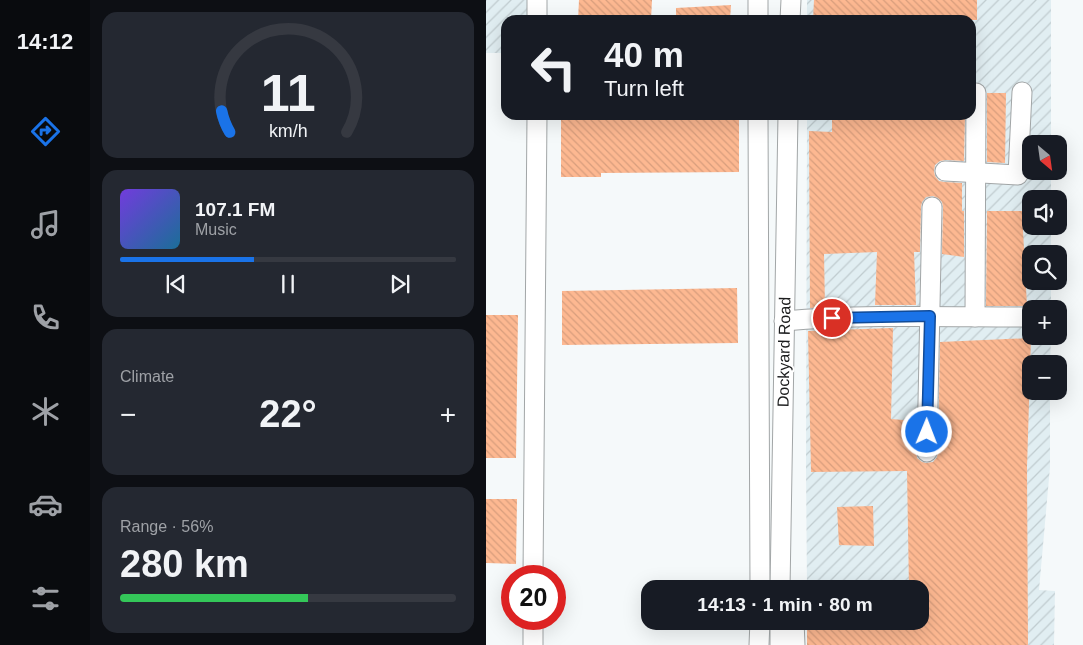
<!DOCTYPE html>
<meta charset="utf-8">
<style>
:root{--surface:#171b24;--page:#242831;--text:#f1f3f6;--muted:#9ea1a6;--line:#363941;--accent:#1a73e8}
body{margin:0;font-family:Arial,sans-serif;background:var(--page);color:var(--text);height:100vh;display:flex;flex-direction:column;font-size:19px;white-space:nowrap}
*{box-sizing:border-box;margin:0}
p{font-size:16px;color:var(--muted)}
.icon{flex:none;width:28px;height:28px;fill:none;stroke:currentColor;stroke-width:2;stroke-linecap:round;stroke-linejoin:round}
.map{position:relative;flex:1;overflow:hidden}
.drawer{display:flex;flex-direction:column;gap:12px;padding:12px;background:#0d0f14;width:396px}
.drawer>*{flex:none}
.top-card{position:absolute;left:15px;top:15px;width:475px;height:105px;border-radius:15px;box-shadow:0 5px 20px #0002;background:#171b24;color:var(--text);overflow:hidden}
.needle{width:32px;rotate:151deg}
.tools{position:absolute;left:536px;top:135px;display:grid;gap:10px}
.tools a{display:grid;place-items:center;width:45px;height:45px;border-radius:10px;background:var(--surface);box-shadow:0 5px 20px #0002;font-size:25px}
.speed{position:absolute;left:15px;top:565px;display:flex;gap:10px;font-size:25px;font-weight:700;text-align:center}
.speed>*{display:grid;place-content:center;width:65px;height:65px;border-radius:50%;background:var(--surface);box-shadow:0 5px 20px #0002;line-height:1}
.speed .limit{border:8px solid #d22;background:#fff;color:#111}
.pin{position:absolute;display:grid;place-items:center;width:42px;height:42px;color:#fff;margin:-21px;border:2px solid #fff;border-radius:50%;box-shadow:0 1px 5px #0007}
.me{position:absolute;width:55px;margin:-28px;rotate:1deg;stroke-linejoin:round;filter:drop-shadow(0 0 4px #0008)}
.turn{display:flex;align-items:center;gap:18px;height:105px;padding:0 20px;font-size:22px}
.turn .icon{width:65px;height:65px;stroke-width:2.5}
.turn b{display:block;font-size:35px;line-height:42px}
.big{font-size:38px;font-weight:700;line-height:1.1}
.drawer .widget{flex:1;display:flex;flex-direction:column;justify-content:center;gap:8px;min-width:0;padding:0 18px;border-radius:15px;background:var(--page)}
.drawer .dial{align-items:center;gap:0}
.dial svg{height:130px;overflow:visible;fill:none;stroke:var(--line);stroke-width:7;stroke-linecap:round;text-anchor:middle}
.dial text{fill:var(--text);stroke:none}
.song{display:flex;align-items:center;gap:15px}
.cover{width:60px;height:60px;border-radius:8px;background:linear-gradient(135deg,hsl(260 70% 55%),hsl(200 70% 35%))}
.played{height:5px;border-radius:2px;background:linear-gradient(90deg,var(--accent) 40%,var(--line) 40%)}
.keys{display:flex;justify-content:space-around;direction:ltr}
.heat{display:flex;justify-content:space-between;align-items:center;font-size:28px;direction:ltr}
.charge{height:8px;border-radius:4px;background:linear-gradient(90deg,#34c759 56%,var(--line) 0)}
.trip{position:absolute;left:155px;top:580px;width:288px;height:50px;border-radius:15px;background:var(--surface);box-shadow:0 5px 20px #0002;font-weight:700;line-height:50px;text-align:center}
main{display:flex;flex:1;min-height:0}
.dock{display:flex;flex-direction:column;width:90px;justify-content:space-around;align-items:center;background:#090b0e;color:var(--muted)}
.dock .icon{width:35px;height:35px}
.dock .current{color:var(--accent)}
.dock b{font-size:22px;color:var(--text)}
.map>svg:first-child{display:block}
.industrial{fill:url(#industrial-furrows)}
.building{fill:url(#building-back-hatch)}
.lines{fill:none;stroke-linecap:round;stroke-linejoin:round}
.minor-casing{stroke:#a2a6a7;stroke-width:21}
.minor{stroke:#fff;stroke-width:19}
.route-casing{stroke:#114b97;stroke-width:12}
.route{stroke:#1a73e8;stroke-width:9}
.labels{text-anchor:middle;dominant-baseline:central;stroke-width:4;stroke-linejoin:round;paint-order:stroke}
.street-label{font-size:16px;fill:#1c1d1e;stroke:#fff}
</style>
<main>
<nav class="dock">
<b>14:12</b>
<svg class="icon current" aria-label="directions" viewBox="0 0 24 24"><path d="M12 3l9 9-9 9-9-9zM9 14v-3h6M13 9l2 2-2 2"/></svg>
<svg class="icon" aria-label="music" viewBox="0 0 24 24"><path d="M9 18V5l10-2v13"/><circle cx="6" cy="18" r="3"/><circle cx="16" cy="16" r="3"/></svg>
<svg class="icon" aria-label="phone" viewBox="0 0 24 24"><path d="M5 4h4l2 5-3 2q2 4 5 5l2-3 5 2v4C11 20 4 13 5 4z"/></svg>
<svg class="icon" aria-label="climate" viewBox="0 0 24 24"><path d="M12 3v18M4 7l16 10M4 17L20 7"/></svg>
<svg class="icon" aria-label="car" viewBox="0 0 24 24"><path d="M5 17H2v-5l4-1 3-4h7l3 4 3 1v5h-3M9 17h6M6 11h13"/><circle cx="7" cy="17" r="2"/><circle cx="17" cy="17" r="2"/></svg>
<svg class="icon" aria-label="filters" viewBox="0 0 24 24"><path d="M4 7h16M4 17h16"/><circle cx="9" cy="7" r="2"/><circle cx="15" cy="17" r="2"/></svg>
</nav>
<section class="drawer">
<div class="widget dial"><svg viewBox="0 0 100 80">
<path d="M14 69A42 42 0 1 1 86 69"/>
<path d="M14 69A42 42 0 0 1 9 56" stroke="#1a73e8"/>
<text x="50" y="56" font-size="32" font-weight="700">11</text>
<text x="50" y="72" font-size="11">km/h</text>
</svg></div>
<div class="widget">
<div class="song"><i class="cover"></i><div><b>107.1 FM</b><p>Music</p></div></div>
<div class="played"></div>
<div class="keys"><svg class="icon" aria-label="previous" viewBox="0 0 24 24"><path d="M18 5L8 12l10 7zM5 5v14"/></svg><svg class="icon" aria-label="pause" viewBox="0 0 24 24"><path d="M8 5v14M16 5v14"/></svg><svg class="icon" aria-label="next" viewBox="0 0 24 24"><path d="M6 5l10 7-10 7zM19 5v14"/></svg></div>
</div>
<div class="widget"><p>Climate</p>
<div class="heat"><a>−</a><b class="big">22°</b><a>+</a></div>
</div>
<div class="widget"><p>Range · 56%</p><b class="big">280 km</b><div class="charge"></div></div>
</section>
<div class="map">
<svg width="597" height="645" viewBox="0 0 597 645">
<defs>
<pattern id="industrial-furrows" width="10" height="10" patternUnits="userSpaceOnUse" patternTransform="scale(1.25)"><rect width="10" height="10" fill="#e1eef2"/><path d="M-1 1l2-2M0 10L10 0M9 11l2-2" fill="none" stroke="#c0cccf"/></pattern>
<pattern id="building-back-hatch" width="6" height="6" patternUnits="userSpaceOnUse" patternTransform="scale(1.25)"><rect width="6" height="6" fill="#fdb891"/><path d="M-1 5l2 2M0 0l6 6M5-1l2 2" fill="none" stroke="#d89e7d"/></pattern>
</defs>
<rect width="100%" height="100%" fill="#f5f9fa"/>
<!-- industrial -->
<g class="industrial">
<polygon points="0,0 43,0 43,20 20,20 20,53 0,53"/>
<polygon points="321,0 565,0 565,144 545,144 545,171 565,171 565,199 545,199 545,226 565,226 565,254 545,254 545,281 565,281 565,309 545,309 545,336 565,336 564,364 545,364 545,391 564,391 564,467 553,590 569,591 568,645 321,645 434,621 434,589 321,589 320,468 321,115 485,115 485,20 321,20"/>
</g>
<!-- building -->
<g class="building">
<polygon points="93,0 166,0 165,20 92,20"/>
<polygon points="328,0 491,0 491,20 327,20"/>
<polygon points="245,5 244,20 190,20 190,8"/>
<polygon points="501,93 520,93 519,163 501,162"/>
<polygon points="75,115 115,115 115,116 253,115 253,172 115,173 115,177 75,177"/>
<polygon points="346,115 479,115 478,161 460,160 454,161 449,165 448,171 449,176 453,181 458,182 476,183 476,211 478,211 478,257 456,254 457,207 456,202 452,198 447,196 440,197 436,202 435,207 434,252 428,252 430,305 389,305 391,252 338,254 339,307 324,308 323,131 346,132"/>
<polygon points="501,211 536,211 541,306 500,306"/>
<polygon points="251,288 252,343 76,345 76,291"/>
<polygon points="0,315 32,315 30,458 0,458"/>
<polygon points="407,328 405,419 430,421 430,452 431,458 436,462 440,463 447,462 451,457 452,452 454,342 545,338 541,467 542,645 321,645 321,621 434,621 434,589 423,589 421,471 325,472 322,331"/>
<polygon points="0,499 31,499 30,564 0,563"/>
<polygon points="387,506 388,546 353,545 351,507"/>
</g>
<g class="lines">
<defs>
<g id="minor">
<polyline points="272,0 272,20"/>
<polyline points="51,20 51,0"/>
<polyline points="304,20 305,0"/>
<polyline points="272,115 274,589"/>
<polyline points="459,171 532,175 536,92"/>
<polyline points="489,317 490,93"/>
<path d="M 298,321 C 380,314 463,317 545,317"/>
<polyline points="441,452 446,207"/>
<polyline points="47,576 51,115"/>
<polyline points="294,589 302,115"/>
<polyline points="308,621 309,645"/>
<polyline points="47,645 47,619"/>
<polyline points="273,645 274,621"/>
<polyline points="294,645 294,621"/>
</g>
</defs>
<!-- minor casing -->
<use href="#minor" class="minor-casing"/>
<!-- minor -->
<use href="#minor" class="minor"/>
</g>
<g class="lines">
<defs>
<polyline id="route" points="346,318 444,316 441,432"/>
</defs>
<!-- route casing -->
<use href="#route" class="route-casing"/>
<!-- route -->
<use href="#route" class="route"/>
</g>
<g class="labels">
<!-- street labels -->
<g class="street-label">
<text transform="translate(298 352) rotate(-89)">Dockyard Road</text>
</g>
</g>
</svg>
<div class="tools">
<a><svg class="needle" viewBox="-14 -14 28 28"><path d="M0-13l5 13h-10z" fill="#e53935"/><path d="M0 13l5-13h-10z" fill="#9ea1a6"/></svg></a>
<a><svg class="icon" aria-label="sound" viewBox="0 0 24 24"><path d="M4 9h4l5-4v14l-5-4H4zM17 9q2 3 0 6"/></svg></a>
<a><svg class="icon" aria-label="search" viewBox="0 0 24 24"><circle cx="10" cy="10" r="6"/><path d="M15 15l6 6"/></svg></a>
<a>+</a>
<a>−</a>
</div>
<div class="speed"><div class="limit">20</div></div>
<div class="pin" style="left:346px;top:318px;background:#d93025"><svg class="icon" aria-label="arrive" viewBox="0 0 24 24"><path d="M6 21V4h12l-3 4 3 4H6"/></svg></div>
<svg class="me" style="left:441px;top:432px" viewBox="-20 -20 40 40"><circle r="17" fill="#1a73e8" stroke="#fff" stroke-width="3"/><path d="M0-11L8 9 0 5-8 9z" fill="#fff"/></svg>
<div class="trip">14:13 · 1 min · 80 m</div>
<div class="top-card">
<div class="turn"><svg class="icon" aria-label="left" viewBox="0 0 24 24"><path d="M17 20v-9H6M10 6l-5 5 5 5"/></svg><div><b>40 m</b>Turn left</div></div>
</div>
</div>
</main>
